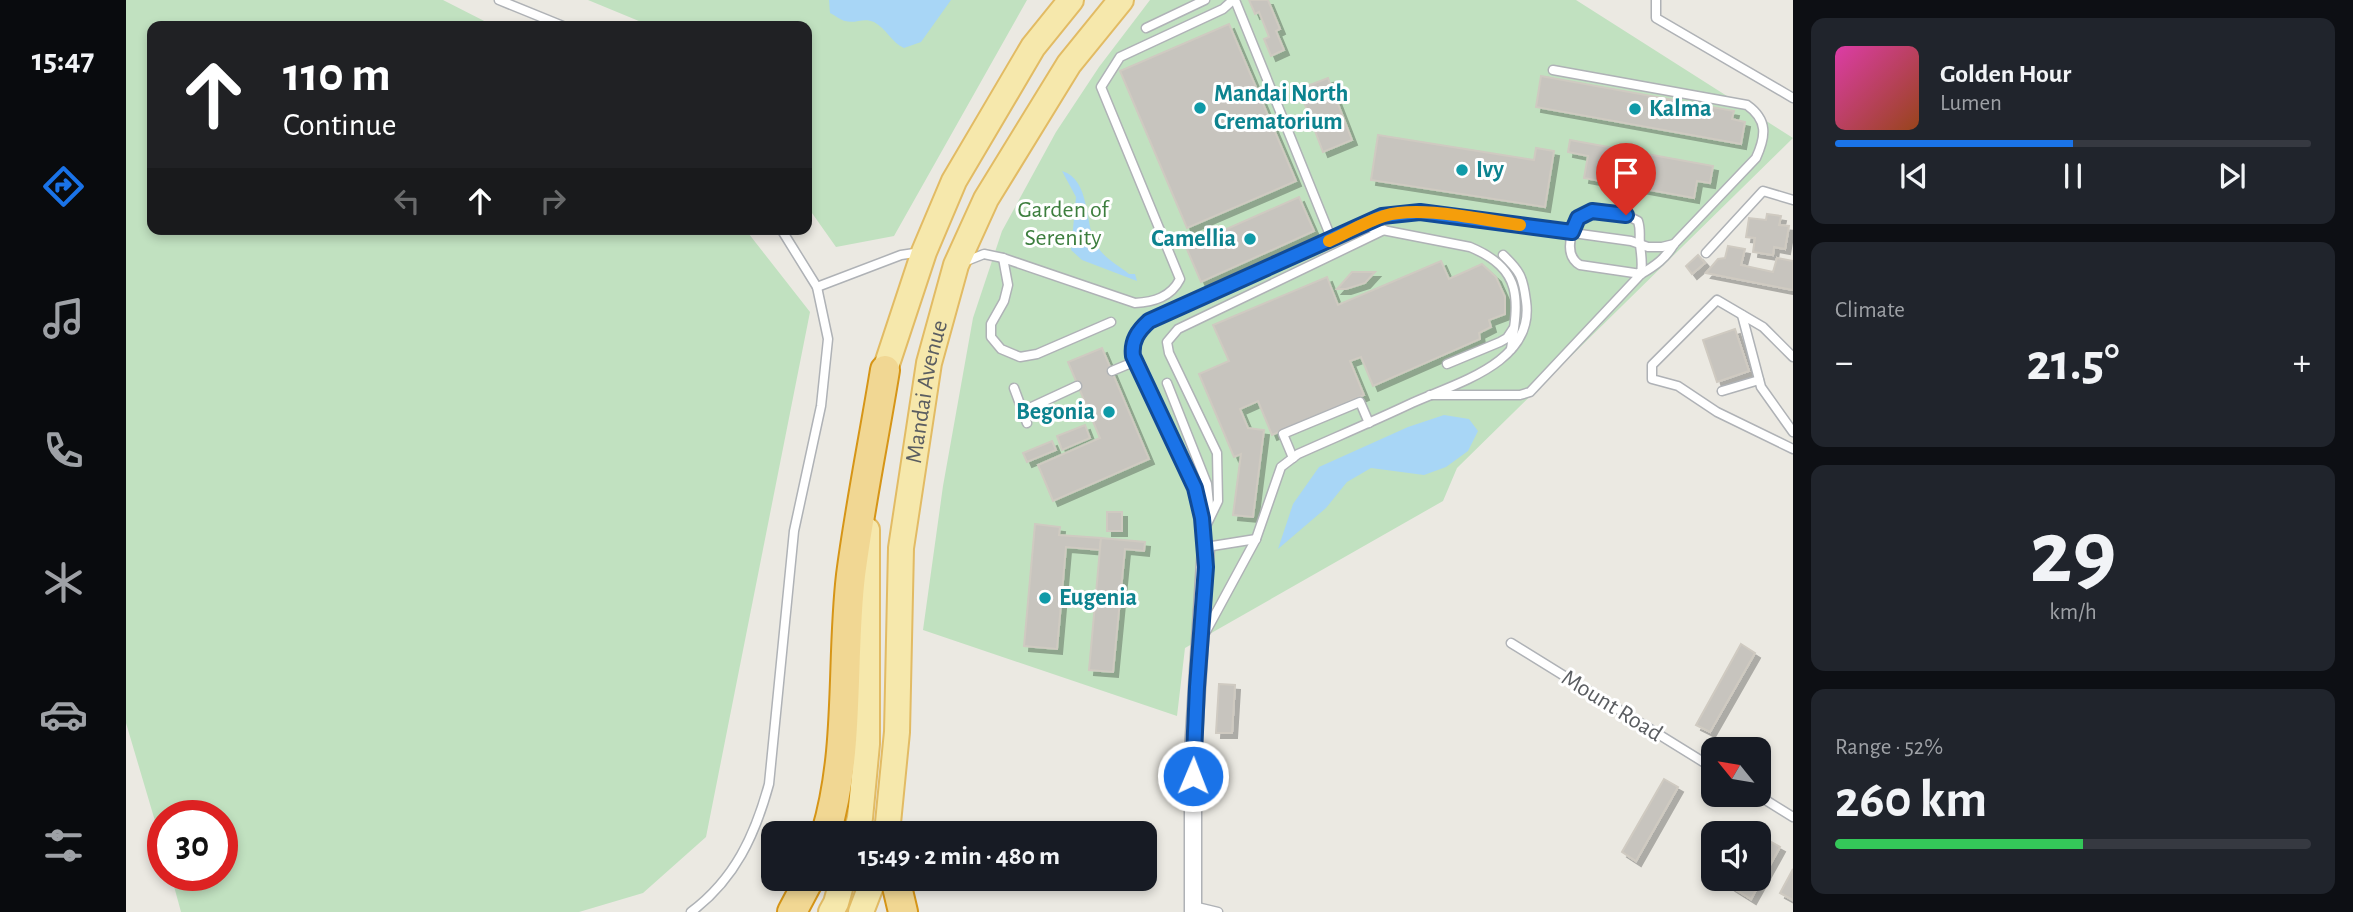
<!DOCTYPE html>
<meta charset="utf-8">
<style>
:root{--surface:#171b24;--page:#20242c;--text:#f1f3f6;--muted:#9ea1a6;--line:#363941;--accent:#1a73e8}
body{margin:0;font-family:"Alegreya Sans",sans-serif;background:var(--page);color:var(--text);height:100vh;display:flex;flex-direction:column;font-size:26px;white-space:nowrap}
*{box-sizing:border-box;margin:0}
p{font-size:23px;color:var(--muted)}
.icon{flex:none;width:38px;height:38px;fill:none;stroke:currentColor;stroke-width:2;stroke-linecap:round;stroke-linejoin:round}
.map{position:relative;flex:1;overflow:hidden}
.side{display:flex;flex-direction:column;gap:18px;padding:18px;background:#0d0f14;width:560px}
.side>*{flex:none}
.top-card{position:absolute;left:21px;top:21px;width:665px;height:214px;border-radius:14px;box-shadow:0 4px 10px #0003;background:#202124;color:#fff;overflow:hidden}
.needle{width:46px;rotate:300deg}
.buttons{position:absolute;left:1575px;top:737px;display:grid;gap:14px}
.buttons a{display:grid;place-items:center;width:70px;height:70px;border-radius:14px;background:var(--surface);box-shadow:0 4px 10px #0003;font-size:35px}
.speed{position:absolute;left:21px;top:800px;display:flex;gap:14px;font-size:35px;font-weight:700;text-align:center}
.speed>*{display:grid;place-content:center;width:91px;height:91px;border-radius:50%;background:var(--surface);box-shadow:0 4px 10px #0003;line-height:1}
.speed .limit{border:10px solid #d22;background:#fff;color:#111}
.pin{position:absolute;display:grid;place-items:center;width:60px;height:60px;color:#fff;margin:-72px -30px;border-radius:50% 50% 50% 0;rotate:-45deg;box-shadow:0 0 7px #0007}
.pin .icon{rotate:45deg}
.me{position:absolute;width:77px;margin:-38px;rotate:1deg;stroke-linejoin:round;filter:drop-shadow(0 0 5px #0008)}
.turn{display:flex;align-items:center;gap:24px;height:147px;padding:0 21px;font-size:32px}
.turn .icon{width:91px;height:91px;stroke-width:2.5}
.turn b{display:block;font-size:49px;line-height:60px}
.lanes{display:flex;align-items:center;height:66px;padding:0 21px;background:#0003;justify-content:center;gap:35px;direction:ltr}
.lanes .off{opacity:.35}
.big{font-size:52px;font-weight:600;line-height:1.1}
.side .widget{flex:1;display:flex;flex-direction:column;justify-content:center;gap:10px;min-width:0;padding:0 24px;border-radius:14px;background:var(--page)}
.side .dial{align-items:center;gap:0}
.dial b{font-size:91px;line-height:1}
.song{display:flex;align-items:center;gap:21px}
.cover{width:84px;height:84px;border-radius:10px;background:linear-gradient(135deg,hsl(320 70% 55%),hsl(20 70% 35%))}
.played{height:7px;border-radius:4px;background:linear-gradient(90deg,var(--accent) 50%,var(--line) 50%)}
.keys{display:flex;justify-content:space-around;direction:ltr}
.heat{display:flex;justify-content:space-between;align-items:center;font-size:38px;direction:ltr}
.charge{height:10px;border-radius:5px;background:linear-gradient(90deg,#34c759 52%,var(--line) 0)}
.trip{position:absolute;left:635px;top:821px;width:396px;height:70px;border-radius:14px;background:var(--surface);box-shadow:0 4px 10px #0003;font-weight:600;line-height:70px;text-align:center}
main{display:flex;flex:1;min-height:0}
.dock{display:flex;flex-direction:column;width:126px;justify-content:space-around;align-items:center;background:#090b0e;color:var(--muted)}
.dock .icon{width:49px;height:49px}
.dock .selected{color:var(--accent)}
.dock b{font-size:32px;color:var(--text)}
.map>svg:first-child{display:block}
.green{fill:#c1e1c0}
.water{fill:#a8d6f6}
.building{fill:#c7c4be;stroke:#cfcac1;stroke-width:2;filter:url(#shadow)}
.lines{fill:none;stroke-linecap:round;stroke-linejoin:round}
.service-casing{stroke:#afb2b6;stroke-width:11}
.minor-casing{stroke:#afb2b6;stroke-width:19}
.primary-casing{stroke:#e2bb64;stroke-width:28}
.motorway-casing{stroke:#d69517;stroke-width:32}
.service{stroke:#fff;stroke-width:8}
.minor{stroke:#fff;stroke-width:16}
.primary{stroke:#f6e8ac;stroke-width:24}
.motorway{stroke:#f1d793;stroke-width:28}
.route-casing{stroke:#114b97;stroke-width:18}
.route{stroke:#1a73e8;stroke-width:12}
.slow{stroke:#f59e0b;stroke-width:12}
.culture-dot{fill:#0f9aa8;stroke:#fff;stroke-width:2.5}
.labels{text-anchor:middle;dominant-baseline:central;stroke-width:6;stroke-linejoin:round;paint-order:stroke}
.culture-label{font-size:24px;font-weight:bold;fill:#0d838f;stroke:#fff;text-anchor:start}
.park-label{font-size:24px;fill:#3d7e3e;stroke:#fff}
.street-label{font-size:24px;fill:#5a5d61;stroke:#fff}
</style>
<main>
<nav class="dock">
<b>15:47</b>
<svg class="icon selected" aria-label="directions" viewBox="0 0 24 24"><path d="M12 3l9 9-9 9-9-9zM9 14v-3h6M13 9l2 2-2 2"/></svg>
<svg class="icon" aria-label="music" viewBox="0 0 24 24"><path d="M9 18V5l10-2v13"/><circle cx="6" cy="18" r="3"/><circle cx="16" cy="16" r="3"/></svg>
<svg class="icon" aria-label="phone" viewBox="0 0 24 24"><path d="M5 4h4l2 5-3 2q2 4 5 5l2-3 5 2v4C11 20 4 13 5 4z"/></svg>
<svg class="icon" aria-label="climate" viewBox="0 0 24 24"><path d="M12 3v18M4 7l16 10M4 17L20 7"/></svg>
<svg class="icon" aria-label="car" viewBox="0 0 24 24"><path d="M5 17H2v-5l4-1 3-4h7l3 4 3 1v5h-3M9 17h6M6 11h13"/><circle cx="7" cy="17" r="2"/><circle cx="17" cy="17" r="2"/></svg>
<svg class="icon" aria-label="filters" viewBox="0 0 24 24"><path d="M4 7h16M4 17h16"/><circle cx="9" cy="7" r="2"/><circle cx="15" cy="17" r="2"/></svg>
</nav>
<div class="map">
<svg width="1667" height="912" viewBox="0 0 1667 912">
<defs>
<filter id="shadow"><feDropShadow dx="5" dy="5" stdDeviation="0" flood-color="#0004"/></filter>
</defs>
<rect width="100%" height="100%" fill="#ebe9e2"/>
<!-- green -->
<g class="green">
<polygon points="0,0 317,0 368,26 26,26 26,229 619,229 684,312 580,837 517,893 453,912 55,912 45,875 96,875 96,816 37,816 37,848 0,723"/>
<polygon points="462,0 901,0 768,236 710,247 681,206 681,26 525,26"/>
<polygon points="1024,0 1450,0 1667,138 1331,468 1317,501 1059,648 1051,716 797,630 817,486 847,318 876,231 930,132 973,67"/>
</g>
<!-- water -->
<g class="water">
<path d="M 703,0 L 825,0 L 795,42 L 778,48 C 765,42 761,29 748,22 C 737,17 730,24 719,21 C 714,20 709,15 704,13 Z"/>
<path d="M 936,171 C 965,180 958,223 970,244 C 977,258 991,264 1003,274 L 1009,274 L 1011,281 L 956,260 L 945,250 L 950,197 Z"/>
<polygon points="1318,415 1343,419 1352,431 1342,451 1320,467 1298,475 1245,468 1221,482 1200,508 1152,549 1167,504 1193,467 1282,427"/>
</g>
<!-- building -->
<g class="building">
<polygon points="1123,0 1142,0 1154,29 1150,31 1158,50 1145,56 1138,39 1143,37 1133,12 1129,14"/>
<polygon points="1103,24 1170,181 1061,228 994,71"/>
<polygon points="1415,76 1608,111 1606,119 1619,122 1615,144 1410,107"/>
<polygon points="1202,78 1226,140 1197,152 1173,89"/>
<polygon points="1252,135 1408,160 1410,148 1428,151 1419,207 1245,180"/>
<polygon points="1444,140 1587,166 1584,183 1571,181 1568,198 1458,178 1462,156 1442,152"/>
<polygon points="1173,197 1188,231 1075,282 1060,247"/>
<polygon points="1641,214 1655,216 1653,225 1663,226 1659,249 1648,247 1647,255 1627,252 1629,238 1620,237 1623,218 1640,220"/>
<polygon points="1602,246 1619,249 1615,265 1647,272 1651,258 1667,261 1667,290 1580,273 1592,259 1599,258"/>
<polygon points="1572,255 1579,263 1566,274 1560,266"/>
<polygon points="1315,261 1323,279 1356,264 1370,277 1379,297 1379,314 1363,320 1365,327 1353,333 1354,339 1247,386 1235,357 1224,361 1238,395 1146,435 1132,401 1114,409 1122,428 1138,430 1127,517 1107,515 1115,454 1108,457 1073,374 1103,361 1087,325 1201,277 1212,305"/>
<polygon points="1226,272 1249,272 1239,283 1220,289 1211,289"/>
<polygon points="1609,329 1623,371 1591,382 1577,340"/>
<polygon points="976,348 1023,459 927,501 912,465 974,438 942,362"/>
<polygon points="959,425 964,438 936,450 931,436"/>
<polygon points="926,441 930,450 901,462 897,453"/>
<rect x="981" y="512" width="15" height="19"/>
<polygon points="909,524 934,527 933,535 975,538 974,550 940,547 931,649 898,646"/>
<polygon points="975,538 1019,542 1018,551 999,549 987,672 963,670"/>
<polygon points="1615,644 1629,653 1584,732 1570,725"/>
<polygon points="1093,684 1109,685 1106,733 1090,733"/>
<polygon points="1538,779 1552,787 1510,861 1496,852"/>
<polygon points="1633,835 1654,847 1625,899 1604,886 1608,878 1633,878"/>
<polygon points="1667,869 1667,900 1654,893"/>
</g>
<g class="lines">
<defs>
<g id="service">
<polyline points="373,0 437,26"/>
<polyline points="1109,0 1206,240"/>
<polyline points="1530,0 1530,18 1667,98"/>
<polyline points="1020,28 1079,0"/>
<path d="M 1466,211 L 1500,215 L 1512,221 C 1515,230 1513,236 1514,244 C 1515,256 1517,262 1515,274 L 1454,265 C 1437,255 1445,233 1452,218 Z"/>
<path d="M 1236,226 L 1344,247 C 1397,269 1393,299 1385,349"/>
<polyline points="1580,253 1637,191 1667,200"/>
<polyline points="877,258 882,285 878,301 865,324 865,337 875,349 894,357 911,354 985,322"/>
<path d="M 838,262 L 858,254 L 877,258 L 1009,303 C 1028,302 1045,297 1054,279 L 975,87 L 994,57 L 1097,9 L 1107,0"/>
<polyline points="691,287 775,255 795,252"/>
<polyline points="1616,315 1635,387 1667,432"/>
<polyline points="1667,357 1637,327 1591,300 1526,365 1526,379 1552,386 1591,412 1667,449"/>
<polyline points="1321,364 1374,342 1381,338 1387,329"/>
<polyline points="986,371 1010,361"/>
<polyline points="1041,383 1081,484 1084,515"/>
<polyline points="888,388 901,423"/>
<polyline points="1596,391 1633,380"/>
<path d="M 1304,395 L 1394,395 L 1404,392 L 1515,274 C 1529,266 1540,258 1548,244 L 1630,158 C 1640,136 1642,120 1621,105 L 1427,70"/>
<polyline points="897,411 951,386"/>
<polyline points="1167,458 1157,434 1234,402 1243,423"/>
<polyline points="1079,528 1092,501 1091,453 1043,353 1041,342 1052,329 1258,230"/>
<path d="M 1130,539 L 1080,547 L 1076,518 L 1069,488 L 1007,356 C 1005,341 1012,331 1023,321 L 1245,222 L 1271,213 L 1294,212 L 1505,241 L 1522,247 L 1536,247 L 1548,244"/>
<path d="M 1078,635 L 1130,539 L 1155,467 L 1172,454 C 1210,437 1248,421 1286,403 C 1330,383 1409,363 1400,301 C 1397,277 1394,271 1377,255"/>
<polyline points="1385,643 1587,768"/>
<polyline points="1630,794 1667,817"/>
<polyline points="1067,906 1092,912"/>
<path d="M 565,912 C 609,879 629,835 643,784 L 668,531 L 695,406 L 702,339 L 691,287 L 655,229"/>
</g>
<polyline id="minor" points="1067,912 1067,750 1080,547"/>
<g id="primary">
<polyline points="757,390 759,370 798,252 828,181 907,47 945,0"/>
<polyline points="730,833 734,818 741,744 741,530"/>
<path id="s1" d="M 761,833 L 771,732 L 775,548 L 803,363 L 830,265 L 860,199 L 943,64 L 995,0"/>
<polyline points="705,912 710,903 717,878"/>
<polyline points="735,912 748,878"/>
</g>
<g id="motorway">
<path d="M 700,833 C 725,749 715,661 725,575 C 734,506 748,438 759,370"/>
<polyline points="769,878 777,912"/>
<polyline points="666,912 684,878"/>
</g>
</defs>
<!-- service casing -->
<use href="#service" class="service-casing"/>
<!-- minor casing -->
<use href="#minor" class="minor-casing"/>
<!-- primary casing -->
<use href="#primary" class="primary-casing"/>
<!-- motorway casing -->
<use href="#motorway" class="motorway-casing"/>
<!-- service -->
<use href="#service" class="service"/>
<!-- minor -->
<use href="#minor" class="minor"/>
<!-- primary -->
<use href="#primary" class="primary"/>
<!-- motorway -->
<use href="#motorway" class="motorway"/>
</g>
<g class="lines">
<defs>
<path id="route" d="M 1067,776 L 1071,687 L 1080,567 L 1076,518 L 1069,488 L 1007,356 C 1005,341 1012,331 1023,321 L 1256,216 L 1294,212 L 1446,232 L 1452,218 L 1466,211 L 1500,215"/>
</defs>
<!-- route casing -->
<use href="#route" class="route-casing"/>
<!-- route -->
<use href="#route" class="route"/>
<!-- slow -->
<path class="slow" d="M 1203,241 C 1221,233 1239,222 1258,216 C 1294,205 1355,220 1394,225"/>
</g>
<!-- markers -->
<g class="culture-dot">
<circle cx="1074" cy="108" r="7"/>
<circle cx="1509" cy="109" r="7"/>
<circle cx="1336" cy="170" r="7"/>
<circle cx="1124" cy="239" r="7"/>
<circle cx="983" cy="412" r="7"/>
<circle cx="919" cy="598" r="7"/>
</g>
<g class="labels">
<!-- culture labels -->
<g class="culture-label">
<text x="1088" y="94">Mandai North<tspan x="1088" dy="28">Crematorium</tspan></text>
<text x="1523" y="109">Kalma</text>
<text x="1350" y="170">Ivy</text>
<text x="1110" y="239" text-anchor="end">Camellia</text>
<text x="969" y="412" text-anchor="end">Begonia</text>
<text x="933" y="598">Eugenia</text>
</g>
<!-- park labels -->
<g class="park-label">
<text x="937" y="210">Garden of<tspan x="937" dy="28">Serenity</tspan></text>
</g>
<!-- street labels -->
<g class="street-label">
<text stroke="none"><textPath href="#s1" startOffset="444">Mandai Avenue</textPath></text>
<text transform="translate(1486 706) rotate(32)">Mount Road</text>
</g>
</g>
</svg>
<div class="buttons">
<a><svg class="needle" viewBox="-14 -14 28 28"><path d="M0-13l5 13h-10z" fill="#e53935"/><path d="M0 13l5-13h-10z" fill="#9ea1a6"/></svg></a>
<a><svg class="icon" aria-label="sound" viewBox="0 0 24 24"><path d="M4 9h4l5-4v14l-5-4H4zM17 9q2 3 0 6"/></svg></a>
</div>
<div class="speed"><div class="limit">30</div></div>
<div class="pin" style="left:1500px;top:215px;background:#d93025"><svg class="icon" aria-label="arrive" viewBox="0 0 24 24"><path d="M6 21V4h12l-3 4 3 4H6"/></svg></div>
<svg class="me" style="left:1067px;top:776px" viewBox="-20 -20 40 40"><circle r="17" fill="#1a73e8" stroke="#fff" stroke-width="3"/><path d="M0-11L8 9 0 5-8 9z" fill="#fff"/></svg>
<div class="trip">15:49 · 2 min · 480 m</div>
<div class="top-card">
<div class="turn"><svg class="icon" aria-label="ahead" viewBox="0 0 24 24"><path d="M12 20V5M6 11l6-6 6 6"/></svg><div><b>110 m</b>Continue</div></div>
<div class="lanes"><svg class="icon off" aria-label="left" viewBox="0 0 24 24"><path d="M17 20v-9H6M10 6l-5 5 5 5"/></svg><svg class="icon" aria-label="ahead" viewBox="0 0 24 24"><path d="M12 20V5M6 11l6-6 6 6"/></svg><svg class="icon off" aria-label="right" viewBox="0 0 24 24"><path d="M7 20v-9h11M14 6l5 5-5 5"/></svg></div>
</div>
</div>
<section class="side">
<div class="widget">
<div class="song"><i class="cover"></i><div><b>Golden Hour</b><p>Lumen</p></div></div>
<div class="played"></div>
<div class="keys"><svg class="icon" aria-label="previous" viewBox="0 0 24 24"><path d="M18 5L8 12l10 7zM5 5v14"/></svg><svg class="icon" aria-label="pause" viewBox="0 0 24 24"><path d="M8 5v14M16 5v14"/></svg><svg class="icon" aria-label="next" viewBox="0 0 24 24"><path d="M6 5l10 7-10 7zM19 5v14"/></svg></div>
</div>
<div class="widget"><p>Climate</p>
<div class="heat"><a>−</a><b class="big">21.5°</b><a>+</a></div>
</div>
<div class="widget dial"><b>29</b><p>km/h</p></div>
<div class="widget"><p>Range · 52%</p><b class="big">260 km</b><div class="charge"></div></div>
</section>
</main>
